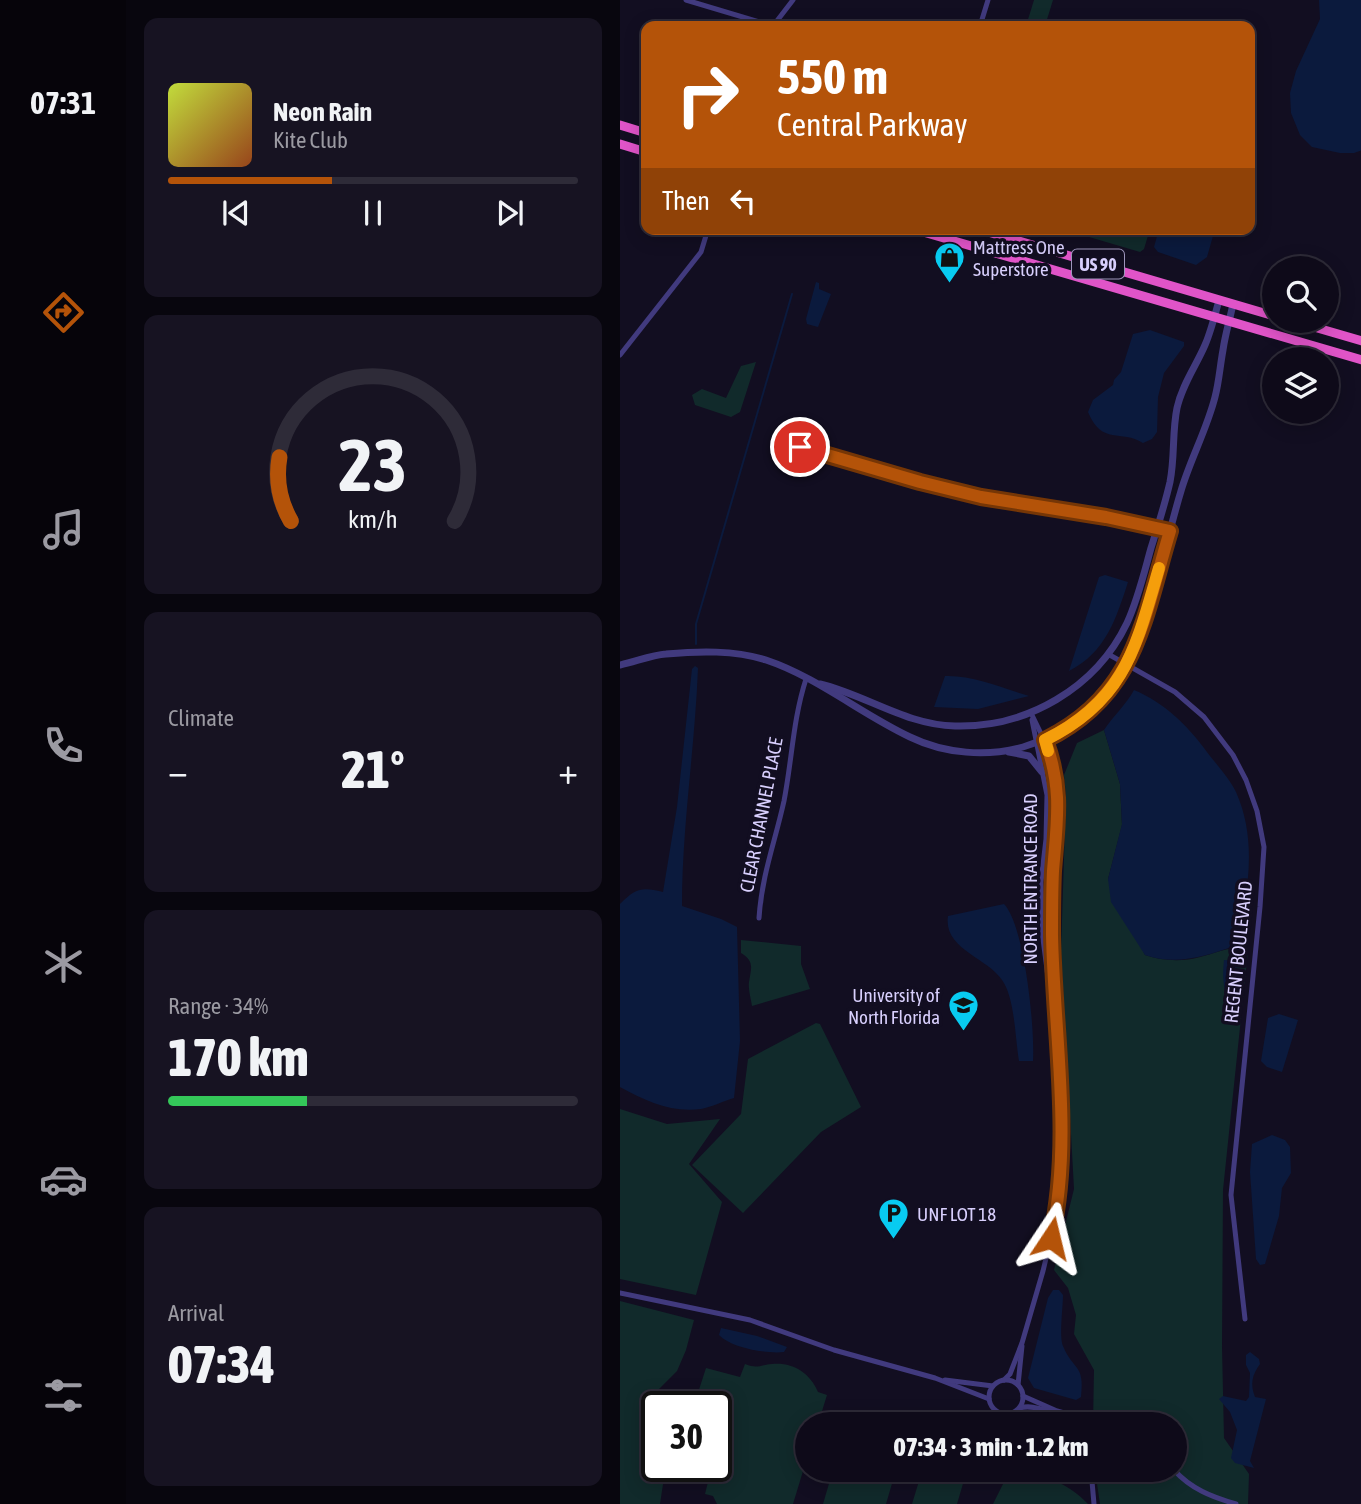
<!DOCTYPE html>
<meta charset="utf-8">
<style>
:root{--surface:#0e0a19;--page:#171322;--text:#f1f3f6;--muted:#9b9aa2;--line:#2e2b38;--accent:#b45309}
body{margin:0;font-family:"Asap Condensed",sans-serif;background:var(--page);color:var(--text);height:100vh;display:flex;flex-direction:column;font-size:26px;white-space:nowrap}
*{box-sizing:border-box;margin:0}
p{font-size:23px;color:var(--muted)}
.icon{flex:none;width:38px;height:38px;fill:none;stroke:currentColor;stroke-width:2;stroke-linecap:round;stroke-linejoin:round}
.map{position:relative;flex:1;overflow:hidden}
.details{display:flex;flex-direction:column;gap:18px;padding:18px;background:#08060e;width:494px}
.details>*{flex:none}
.top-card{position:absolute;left:21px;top:21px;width:614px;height:214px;border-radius:14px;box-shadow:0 4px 18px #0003,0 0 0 2px var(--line);background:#b45309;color:#fff;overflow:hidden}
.controls{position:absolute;left:642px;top:256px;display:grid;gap:14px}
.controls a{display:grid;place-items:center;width:77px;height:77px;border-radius:50%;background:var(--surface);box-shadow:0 4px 18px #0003,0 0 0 2px var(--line);font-size:35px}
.speed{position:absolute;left:21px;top:1391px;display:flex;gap:14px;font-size:35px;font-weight:700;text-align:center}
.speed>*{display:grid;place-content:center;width:91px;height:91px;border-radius:50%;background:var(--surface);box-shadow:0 4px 18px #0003,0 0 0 2px var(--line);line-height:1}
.speed .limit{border:4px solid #111;border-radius:10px;background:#fff;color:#111}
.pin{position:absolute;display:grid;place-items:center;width:60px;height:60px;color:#fff;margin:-30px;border:4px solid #fff;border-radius:50%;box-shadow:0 2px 7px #0007}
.me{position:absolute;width:77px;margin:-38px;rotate:10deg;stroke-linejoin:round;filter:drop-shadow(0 0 5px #0008)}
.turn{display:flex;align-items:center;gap:24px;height:147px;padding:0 21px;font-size:32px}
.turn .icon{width:91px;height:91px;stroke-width:2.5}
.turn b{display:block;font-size:49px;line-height:60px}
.then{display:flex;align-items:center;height:66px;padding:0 21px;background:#0003;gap:14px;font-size:26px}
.big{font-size:52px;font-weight:800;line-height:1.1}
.details .tile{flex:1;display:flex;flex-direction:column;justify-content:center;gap:10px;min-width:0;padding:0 24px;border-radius:14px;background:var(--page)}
.details .dial{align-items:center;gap:0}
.dial svg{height:182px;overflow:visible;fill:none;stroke:var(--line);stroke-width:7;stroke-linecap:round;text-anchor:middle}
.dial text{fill:var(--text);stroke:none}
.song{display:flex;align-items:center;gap:21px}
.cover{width:84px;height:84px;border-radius:10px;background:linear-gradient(135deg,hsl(70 70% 55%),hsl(20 70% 35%))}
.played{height:7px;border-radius:4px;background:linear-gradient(90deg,var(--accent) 40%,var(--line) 40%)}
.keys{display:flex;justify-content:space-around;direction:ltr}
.heat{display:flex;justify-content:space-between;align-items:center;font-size:38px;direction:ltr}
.charge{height:10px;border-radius:5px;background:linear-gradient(90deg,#34c759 34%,var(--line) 0)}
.trip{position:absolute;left:175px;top:1412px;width:392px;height:70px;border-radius:35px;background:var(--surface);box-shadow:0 4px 18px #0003,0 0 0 2px var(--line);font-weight:800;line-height:70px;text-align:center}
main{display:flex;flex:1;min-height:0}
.dock{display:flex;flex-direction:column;width:126px;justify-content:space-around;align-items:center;background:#06040a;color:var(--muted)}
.dock .icon{width:49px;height:49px}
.dock .selected{color:var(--accent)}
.dock b{font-size:32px;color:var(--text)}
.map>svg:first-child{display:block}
.green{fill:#112a2b}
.water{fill:#0b1a3d}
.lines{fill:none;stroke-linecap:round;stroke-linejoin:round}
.stream{stroke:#0b1a3d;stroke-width:2}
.minor{stroke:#413a7e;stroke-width:5}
.tertiary{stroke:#413a7e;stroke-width:7}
.trunk{stroke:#e054c8;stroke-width:9}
.route-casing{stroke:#753606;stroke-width:18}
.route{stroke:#b45309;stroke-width:12}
.slow{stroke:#f59e0b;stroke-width:12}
.labels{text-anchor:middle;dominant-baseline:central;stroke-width:7;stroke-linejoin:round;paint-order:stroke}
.shield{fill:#120e21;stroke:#9d95bb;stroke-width:2}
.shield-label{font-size:18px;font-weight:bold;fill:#d8cffd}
.poi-label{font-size:19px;fill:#d8cffd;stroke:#120e21;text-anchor:start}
.street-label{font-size:19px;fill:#d8cffd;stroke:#120e21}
</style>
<main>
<nav class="dock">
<b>07:31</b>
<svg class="icon selected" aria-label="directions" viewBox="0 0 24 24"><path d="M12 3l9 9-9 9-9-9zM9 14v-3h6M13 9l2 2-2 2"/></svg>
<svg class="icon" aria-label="music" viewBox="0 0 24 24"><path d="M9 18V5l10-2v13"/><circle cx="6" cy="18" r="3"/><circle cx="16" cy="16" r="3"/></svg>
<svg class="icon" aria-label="phone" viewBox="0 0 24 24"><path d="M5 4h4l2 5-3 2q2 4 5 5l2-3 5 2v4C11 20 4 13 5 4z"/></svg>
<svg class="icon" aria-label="climate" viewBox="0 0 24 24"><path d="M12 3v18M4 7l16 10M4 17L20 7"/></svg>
<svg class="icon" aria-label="car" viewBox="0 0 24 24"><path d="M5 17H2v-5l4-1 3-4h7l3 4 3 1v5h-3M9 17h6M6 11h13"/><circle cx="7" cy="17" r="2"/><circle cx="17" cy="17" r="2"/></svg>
<svg class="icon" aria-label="filters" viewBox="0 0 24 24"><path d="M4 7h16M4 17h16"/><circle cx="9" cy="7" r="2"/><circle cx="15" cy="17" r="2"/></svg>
</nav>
<section class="details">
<div class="tile">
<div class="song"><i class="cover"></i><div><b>Neon Rain</b><p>Kite Club</p></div></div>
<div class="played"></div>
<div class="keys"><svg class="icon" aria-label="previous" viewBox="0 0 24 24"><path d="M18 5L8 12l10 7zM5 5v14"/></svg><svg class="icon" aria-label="pause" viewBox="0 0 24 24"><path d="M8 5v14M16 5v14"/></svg><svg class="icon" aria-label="next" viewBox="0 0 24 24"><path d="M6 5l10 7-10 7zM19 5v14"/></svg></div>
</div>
<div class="tile dial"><svg viewBox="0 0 100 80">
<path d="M14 69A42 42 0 1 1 86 69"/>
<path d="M14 69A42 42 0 0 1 9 41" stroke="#b45309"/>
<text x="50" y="56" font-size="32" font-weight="700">23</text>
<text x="50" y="72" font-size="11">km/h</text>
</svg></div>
<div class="tile"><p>Climate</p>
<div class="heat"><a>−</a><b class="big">21°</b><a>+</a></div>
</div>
<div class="tile"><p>Range · 34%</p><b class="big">170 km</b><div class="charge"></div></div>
<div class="tile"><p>Arrival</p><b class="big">07:34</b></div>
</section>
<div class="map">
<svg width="742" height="1504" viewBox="0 0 742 1504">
<rect width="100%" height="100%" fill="#120e21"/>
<!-- green -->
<g class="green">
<polygon points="414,0 433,0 425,26 406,26"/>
<polygon points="442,229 530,229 524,249 520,252"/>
<polygon points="136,362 120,412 111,417 75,405 72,395 82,389 106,398 121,366"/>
<path d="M 484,730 L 500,784 L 502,825 L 488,879 L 525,955 C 543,961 562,962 580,957 C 598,953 610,944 628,951 L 603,1190 L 602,1347 L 604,1438 L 629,1474 L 628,1504 L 480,1504 L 475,1470 L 555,1470 L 555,1424 L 473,1424 L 474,1370 L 454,1334 L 456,1315 L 448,1288 L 434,1270 L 454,1189 L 441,951 L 446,796 L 444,775 L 457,743 Z"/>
<path d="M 121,940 L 181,946 L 181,964 L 190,989 L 132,1006 C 131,999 128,989 129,982 C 131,969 135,961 121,953 Z"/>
<polygon points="196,1023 200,1024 241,1107 201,1132 123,1213 72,1165 121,1114 128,1059"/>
<polygon points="0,1109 47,1124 100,1119 69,1164 102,1202 76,1295 0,1279"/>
<polygon points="0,1301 74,1320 66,1350 57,1371 37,1391 31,1408 37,1434 37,1466 44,1467 45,1471 40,1504 0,1504"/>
<path d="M 125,1364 C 138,1369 139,1365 152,1364 C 173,1362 190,1373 198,1392 L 207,1395 L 198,1424 L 187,1424 L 187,1458 L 173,1504 L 97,1504 L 93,1496 L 85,1494 L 89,1478 L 56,1467 L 96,1466 L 96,1407 L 67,1407 L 69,1401 L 75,1402 L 86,1368 L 120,1377 Z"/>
<polygon points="213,1470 276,1470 266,1504 203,1504"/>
<polygon points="316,1470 347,1470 337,1504 292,1504 299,1481 311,1483"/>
<path d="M 390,1470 C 420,1473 446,1481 468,1504 L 373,1504 Z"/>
</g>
<!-- water -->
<g class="water">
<polygon points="699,0 741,0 742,150 734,153 720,153 692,147 680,135 671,113 670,93 676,71 700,19"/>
<polygon points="539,229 595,229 587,257 576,265 538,252 534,247"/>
<polygon points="196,282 199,283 199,289 211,294 198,327 187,324 186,319"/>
<path d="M 530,330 L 564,342 L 564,346 L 544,373 L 538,397 L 537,432 L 532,439 L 523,443 C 501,429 482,446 468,412 L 473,400 L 493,385 L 494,380 L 501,372 L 513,334 Z"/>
<path d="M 485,575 L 508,582 C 496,619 486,652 449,671 L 479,577 Z"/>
<path d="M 75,666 L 78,668 C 75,747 62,826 62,906 L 101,919 L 117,927 L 120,1041 L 114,1098 C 103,1101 92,1107 81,1109 C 51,1113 26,1101 0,1087 L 0,904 C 16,888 22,887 43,892 L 57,807 L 72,669 Z"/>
<path d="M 325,676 C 353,675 382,688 409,696 L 358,709 L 314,707 Z"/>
<path d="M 514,690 C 543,702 566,724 584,748 C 594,762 609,777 616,792 C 638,841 628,896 615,946 C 585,956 557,966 525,955 L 491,902 L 488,879 L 502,824 L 500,784 L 484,730 C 493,716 506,705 514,690 Z"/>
<path d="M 384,904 C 405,926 415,1030 413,1061 L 399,1061 C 395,1038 395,998 382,980 C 368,958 323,949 328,916 Z"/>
<path d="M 604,960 L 616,961 L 619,995 L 615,1012 C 603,998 602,978 604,960 Z"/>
<polygon points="659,1014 678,1020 662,1072 647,1067 641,1061 648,1018"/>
<polygon points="652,1135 665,1140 670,1147 671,1173 662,1188 659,1216 645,1264 640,1265 636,1259 630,1172 632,1144"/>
<path d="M 433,1290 L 439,1290 L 443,1295 C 443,1307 439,1336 443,1346 C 453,1371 465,1363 461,1397 L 456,1400 L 414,1388 L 408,1378 L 428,1298 Z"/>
<path d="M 101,1328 L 137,1336 L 167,1347 L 164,1352 C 147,1354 111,1348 99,1335 Z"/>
<path d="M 630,1352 L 639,1359 L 640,1364 C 632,1375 630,1384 635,1397 L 646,1399 L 630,1461 L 634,1468 L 615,1463 L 611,1458 L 617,1430 L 610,1412 L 599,1399 L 603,1396 L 626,1401 L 629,1397 L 630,1373 L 626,1365 L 626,1355 Z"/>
</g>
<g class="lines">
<!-- stream -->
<polyline class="stream" points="76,644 76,624 172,294"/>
<!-- minor -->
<g class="minor">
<polyline points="66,0 153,26"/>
<polyline points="153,26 173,0"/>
<polyline points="360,26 368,0"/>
<polyline points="0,355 81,252 88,229"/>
<polyline points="157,441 300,482 361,497 486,517 550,531"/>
<polyline points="488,654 555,692 584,717 613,755 626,780 637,811 644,847 640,907 611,1195 625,1319"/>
<polyline points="412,720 427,795 426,839 421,882 423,939 434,1023"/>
<path d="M 139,918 C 142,874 155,842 164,801 C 172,760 173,719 186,679"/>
<polyline points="0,1293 130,1320 214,1350 315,1378 369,1399"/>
<polyline points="325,1380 373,1386"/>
<polyline points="384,1380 390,1374 402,1343 423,1271 435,1221 440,1171 432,903 439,813 435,775 427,746 411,713"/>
<circle cx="386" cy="1397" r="17"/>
<polyline points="398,1385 402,1346"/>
<polyline points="403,1396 437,1411 484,1424"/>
<path d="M 400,1408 C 412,1404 423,1411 435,1411"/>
<polyline points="452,1417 461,1424"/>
<polyline points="471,1470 474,1504"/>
<path d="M 554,1470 C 571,1489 592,1497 616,1504"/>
</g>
<!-- tertiary -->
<g class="tertiary">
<path d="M 0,665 C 15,662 31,655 46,654 C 79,651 114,650 146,660 C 197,677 241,714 290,737 C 325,754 367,757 403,747 C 523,711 530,593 561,491 C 570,460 587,429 595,397 C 599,382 600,366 603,350 C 605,335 610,319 613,304"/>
<path d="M 200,684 C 246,695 286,725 335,726 C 407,728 476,688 507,623 C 518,599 524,573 531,548 C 538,526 545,504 550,482 C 555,457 552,432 557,408 C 562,385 576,366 585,345 C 591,331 595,315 599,300"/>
<polyline points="389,752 409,756 422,772"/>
</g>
<!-- trunk -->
<g class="trunk">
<polyline points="0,125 26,133"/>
<polyline points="0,144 26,152"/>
<polyline points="293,229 742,360"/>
<polyline points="358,229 654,316"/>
<polyline points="670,320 742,341"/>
</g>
</g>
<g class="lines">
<defs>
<path id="route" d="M 180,447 L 300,482 L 361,497 L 486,517 L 550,531 C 523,620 517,695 425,740 C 443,789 437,821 433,871 C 432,892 432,914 432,935 C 434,1034 453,1141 431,1238"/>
</defs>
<!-- route casing -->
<use href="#route" class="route-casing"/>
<!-- route -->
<use href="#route" class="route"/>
<!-- slow -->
<path class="slow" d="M 428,751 L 425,740 C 505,701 516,647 539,568"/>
</g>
<!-- icons -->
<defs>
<symbol id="shop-pin" viewBox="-11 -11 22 30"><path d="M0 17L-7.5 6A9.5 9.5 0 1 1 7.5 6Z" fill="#08cbf1" stroke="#120e21"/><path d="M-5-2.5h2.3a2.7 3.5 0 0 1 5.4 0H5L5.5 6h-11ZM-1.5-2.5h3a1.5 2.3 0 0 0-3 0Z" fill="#111"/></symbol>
<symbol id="university-pin" viewBox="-11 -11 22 30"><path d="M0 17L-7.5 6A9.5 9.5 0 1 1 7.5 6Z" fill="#08cbf1" stroke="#120e21"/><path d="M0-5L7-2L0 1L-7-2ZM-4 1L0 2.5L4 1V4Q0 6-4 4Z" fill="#111"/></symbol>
<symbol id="parking-pin" viewBox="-11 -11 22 30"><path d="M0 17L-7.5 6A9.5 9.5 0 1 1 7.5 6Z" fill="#08cbf1" stroke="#120e21"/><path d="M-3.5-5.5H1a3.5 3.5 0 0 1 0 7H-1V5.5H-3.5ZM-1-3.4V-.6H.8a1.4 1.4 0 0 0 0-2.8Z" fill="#111"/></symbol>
</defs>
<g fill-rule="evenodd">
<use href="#shop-pin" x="312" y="240" width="35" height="47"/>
<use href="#university-pin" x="326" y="988" width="35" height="47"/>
<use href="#parking-pin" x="256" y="1196" width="35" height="47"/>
</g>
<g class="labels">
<!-- shield labels -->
<rect class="shield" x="452" y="249.5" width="52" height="29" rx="5"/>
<g class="shield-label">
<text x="478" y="264">US 90</text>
</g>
<!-- poi labels -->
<g class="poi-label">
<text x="353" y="247">Mattress One<tspan x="353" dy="22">Superstore</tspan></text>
<text x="320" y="995" text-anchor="end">University of<tspan x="320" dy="22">North Florida</tspan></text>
<text x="297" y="1214">UNF LOT 18</text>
</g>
<!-- street labels -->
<g class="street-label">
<text transform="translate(141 815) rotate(-79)">CLEAR CHANNEL PLACE</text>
<text transform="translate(410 879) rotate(-90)">NORTH ENTRANCE ROAD</text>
<text transform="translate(618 952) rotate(-84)">REGENT BOULEVARD</text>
</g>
</g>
</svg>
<div class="controls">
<a><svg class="icon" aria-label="search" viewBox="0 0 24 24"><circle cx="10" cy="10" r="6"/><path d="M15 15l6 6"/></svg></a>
<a><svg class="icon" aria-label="layers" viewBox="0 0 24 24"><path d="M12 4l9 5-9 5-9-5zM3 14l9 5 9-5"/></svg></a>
</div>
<div class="speed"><div class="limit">30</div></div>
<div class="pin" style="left:180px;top:447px;background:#d93025"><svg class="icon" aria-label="arrive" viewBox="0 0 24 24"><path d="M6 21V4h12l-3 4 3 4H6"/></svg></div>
<svg class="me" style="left:431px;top:1238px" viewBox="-20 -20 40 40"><path d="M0-17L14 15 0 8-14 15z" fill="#b45309" stroke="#fff" stroke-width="4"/></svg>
<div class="trip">07:34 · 3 min · 1.2 km</div>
<div class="top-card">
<div class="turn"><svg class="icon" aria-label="right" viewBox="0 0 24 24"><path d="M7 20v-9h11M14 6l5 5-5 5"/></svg><div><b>550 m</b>Central Parkway</div></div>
<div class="then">Then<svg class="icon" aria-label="left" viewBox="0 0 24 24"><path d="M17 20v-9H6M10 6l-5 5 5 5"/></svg></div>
</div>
</div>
</main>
